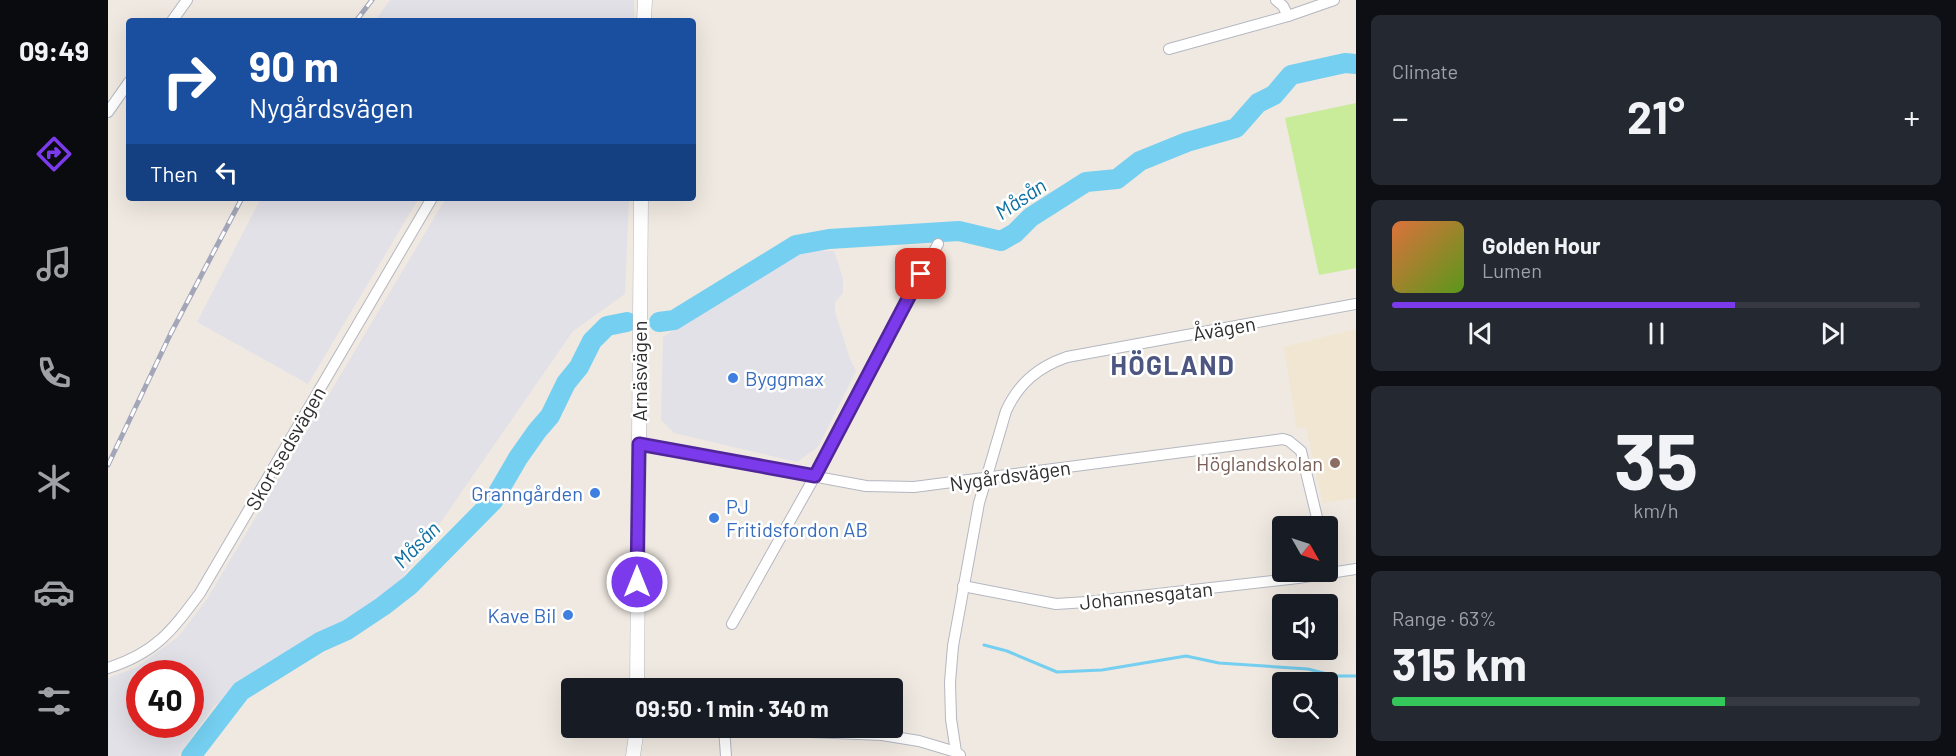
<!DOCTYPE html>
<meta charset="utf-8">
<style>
:root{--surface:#171b24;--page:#242831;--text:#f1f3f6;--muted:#9ea1a6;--line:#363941;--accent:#7c3aed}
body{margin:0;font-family:Barlow,sans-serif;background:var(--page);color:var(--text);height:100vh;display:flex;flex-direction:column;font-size:22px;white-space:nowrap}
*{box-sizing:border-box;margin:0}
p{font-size:20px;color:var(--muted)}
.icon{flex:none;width:33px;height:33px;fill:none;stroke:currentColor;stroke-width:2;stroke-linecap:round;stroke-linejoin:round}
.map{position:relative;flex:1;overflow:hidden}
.panel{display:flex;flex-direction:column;gap:15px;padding:15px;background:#0d0f14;width:600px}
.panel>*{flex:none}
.top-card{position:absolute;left:18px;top:18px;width:570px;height:183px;border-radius:6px;box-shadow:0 6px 24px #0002;background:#1a4fa0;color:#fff;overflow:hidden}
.needle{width:39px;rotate:129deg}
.buttons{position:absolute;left:1164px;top:516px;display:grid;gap:12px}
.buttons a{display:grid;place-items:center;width:66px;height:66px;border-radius:6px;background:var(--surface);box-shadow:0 6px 24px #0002;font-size:30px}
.speed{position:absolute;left:18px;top:660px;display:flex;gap:12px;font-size:30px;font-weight:700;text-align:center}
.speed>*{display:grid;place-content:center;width:78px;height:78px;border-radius:50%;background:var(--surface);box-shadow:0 6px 24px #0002;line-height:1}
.speed .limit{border:9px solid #d22;background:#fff;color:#111}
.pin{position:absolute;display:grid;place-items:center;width:51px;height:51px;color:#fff;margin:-26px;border-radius:12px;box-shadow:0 3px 9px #0006}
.me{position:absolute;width:66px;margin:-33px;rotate:0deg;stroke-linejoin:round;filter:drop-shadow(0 0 4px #0008)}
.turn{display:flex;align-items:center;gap:21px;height:126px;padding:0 24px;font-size:27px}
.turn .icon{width:78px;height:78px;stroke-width:2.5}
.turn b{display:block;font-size:42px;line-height:51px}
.then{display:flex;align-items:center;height:57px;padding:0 24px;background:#0003;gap:12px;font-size:22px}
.big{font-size:45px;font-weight:700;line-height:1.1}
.panel .card{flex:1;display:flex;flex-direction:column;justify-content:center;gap:9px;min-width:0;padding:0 21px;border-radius:9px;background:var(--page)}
.panel .dial{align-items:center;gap:0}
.dial b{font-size:78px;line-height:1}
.song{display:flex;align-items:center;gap:18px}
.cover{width:72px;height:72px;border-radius:9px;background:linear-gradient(135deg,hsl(20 70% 55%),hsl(90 70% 35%))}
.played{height:6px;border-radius:3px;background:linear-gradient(90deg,var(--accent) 65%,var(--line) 65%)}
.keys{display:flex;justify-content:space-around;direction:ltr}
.heat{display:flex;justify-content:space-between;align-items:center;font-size:33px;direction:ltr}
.charge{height:9px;border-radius:4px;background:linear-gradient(90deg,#34c759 63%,var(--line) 0)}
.trip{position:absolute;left:453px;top:678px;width:342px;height:60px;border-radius:6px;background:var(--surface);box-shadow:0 6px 24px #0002;font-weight:700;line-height:60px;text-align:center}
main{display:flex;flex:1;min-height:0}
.dock{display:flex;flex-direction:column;width:108px;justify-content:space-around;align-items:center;background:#090b0e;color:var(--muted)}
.dock .icon{width:42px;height:42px}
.dock .active{color:var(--accent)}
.dock b{font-size:27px;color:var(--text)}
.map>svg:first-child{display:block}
.industrial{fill:#e3e1e8;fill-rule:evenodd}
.education{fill:#f0e6d1}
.pitch{fill:#c9ec9a}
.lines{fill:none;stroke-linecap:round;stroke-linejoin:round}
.stream{stroke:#75cff0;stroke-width:3}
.river{stroke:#75cff0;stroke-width:20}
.street-casing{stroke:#b4b7c1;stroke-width:12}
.secondary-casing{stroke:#b4b7c1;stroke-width:15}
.street{stroke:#fff;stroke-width:10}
.secondary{stroke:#fff;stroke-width:14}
.rail-casing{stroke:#a3a6b8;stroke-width:5}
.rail{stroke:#fff;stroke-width:3;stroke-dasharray:9;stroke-linecap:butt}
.route-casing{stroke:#51269a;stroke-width:15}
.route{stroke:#7c3aed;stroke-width:10}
.shop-dot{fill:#3f7fe0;stroke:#fff;stroke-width:2}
.education-dot{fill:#8d6e63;stroke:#fff;stroke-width:2}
.labels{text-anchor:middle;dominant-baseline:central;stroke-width:5;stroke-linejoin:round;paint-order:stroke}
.street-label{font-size:20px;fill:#2e2e2e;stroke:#fff}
.shop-label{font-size:20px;fill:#366cbe;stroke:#fff;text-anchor:start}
.education-label{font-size:20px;fill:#785e54;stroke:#fff;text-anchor:end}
.water-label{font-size:21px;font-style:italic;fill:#0d6fa3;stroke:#fff}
.district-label{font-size:26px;font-weight:bold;letter-spacing:1.5px;fill:#4d5680;stroke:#fff}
</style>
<main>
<nav class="dock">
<b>09:49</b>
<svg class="icon active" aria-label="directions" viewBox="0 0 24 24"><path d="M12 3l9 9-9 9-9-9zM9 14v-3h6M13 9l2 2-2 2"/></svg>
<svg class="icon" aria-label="music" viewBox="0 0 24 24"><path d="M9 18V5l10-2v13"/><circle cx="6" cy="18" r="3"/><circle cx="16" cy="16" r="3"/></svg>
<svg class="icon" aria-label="phone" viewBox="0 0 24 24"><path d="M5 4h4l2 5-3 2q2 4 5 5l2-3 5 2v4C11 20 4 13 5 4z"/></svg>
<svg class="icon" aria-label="climate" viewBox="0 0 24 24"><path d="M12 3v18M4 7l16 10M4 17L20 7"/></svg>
<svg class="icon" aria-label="car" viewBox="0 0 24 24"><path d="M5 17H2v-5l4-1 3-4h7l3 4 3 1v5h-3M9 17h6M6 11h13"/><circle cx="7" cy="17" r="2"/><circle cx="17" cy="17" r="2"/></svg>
<svg class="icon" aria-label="filters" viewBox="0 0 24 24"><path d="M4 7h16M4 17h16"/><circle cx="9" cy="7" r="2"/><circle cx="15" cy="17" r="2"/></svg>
</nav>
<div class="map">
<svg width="1248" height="756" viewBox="0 0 1248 756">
<rect width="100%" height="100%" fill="#efe9e1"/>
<!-- industrial -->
<g class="industrial">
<polygon points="282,0 526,0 526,21 267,21"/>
<polygon points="153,198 311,198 200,384 89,322"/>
<path d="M 338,198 L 521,198 L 517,294 L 465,331 L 281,597 L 191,648 L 106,706 L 70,756 L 0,756 L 0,678 L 29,667 L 70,637 L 99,599 ZM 32,674 L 82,674 L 82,724 L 32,724 Z"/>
<polygon points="692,251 726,251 735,278 735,293 727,302 727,312 742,359 748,371 710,447 689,462 566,433 553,420 555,337"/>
</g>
<!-- education -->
<polygon class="education" points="1248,329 1248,498 1215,503 1198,427 1189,429 1176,347"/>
<!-- pitch -->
<polygon class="pitch" points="1248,103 1248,268 1211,275 1177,118"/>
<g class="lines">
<!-- stream -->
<polyline class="stream" points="876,645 899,651 949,672 994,670 1078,656 1111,663 1200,669 1227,676 1248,676"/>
<!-- river -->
<g class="river">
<polyline points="551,322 566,320 688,245 721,239 851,231 893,241 907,233 923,217 978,182 1009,179 1032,161 1079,142 1128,128 1150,103 1166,95 1183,75 1237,63 1248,64"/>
<polyline points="83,756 133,691 212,642 239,630 275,606 302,585 385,501 410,458 429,431 442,416 458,383 471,367 484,341 499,326 519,322"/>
</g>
<defs>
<g id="street">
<polyline points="1168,0 1175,6 1180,16"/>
<polyline points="64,21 79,0"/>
<polyline points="1061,49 1180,16 1226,0"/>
<polyline points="0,112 21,82"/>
<polyline points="531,444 758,486 806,487 1175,439 1181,441 1193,451 1211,526"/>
<polyline points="855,586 948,604 979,602 1190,578 1248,569"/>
<polyline points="624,624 707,476 830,244"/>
<path d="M 0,668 C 47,653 63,632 92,593 L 324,198"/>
<polyline points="604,728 774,735 811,741 848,752 852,755"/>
<polyline points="616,728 618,756"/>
<path d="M 848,752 L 843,719 L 842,682 L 845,646 L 871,503 L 898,411 C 911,383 930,367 959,357 L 1248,304"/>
</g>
<g id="secondary">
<polyline points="536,21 537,0"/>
<polyline points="529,688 533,198"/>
<polyline points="525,756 529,728"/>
</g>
</defs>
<!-- street casing -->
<use href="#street" class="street-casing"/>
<!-- secondary casing -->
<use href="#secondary" class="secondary-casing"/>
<!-- street -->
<use href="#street" class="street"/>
<!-- secondary -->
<use href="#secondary" class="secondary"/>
<defs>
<g id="rail">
<polyline points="248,21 264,0"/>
<polyline points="0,465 63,333 134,198"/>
</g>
</defs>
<!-- rail casing -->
<use href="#rail" class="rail-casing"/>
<!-- rail -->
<use href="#rail" class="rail"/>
</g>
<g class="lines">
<defs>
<polyline id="route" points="529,582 531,444 707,476 813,274"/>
</defs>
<!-- route casing -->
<use href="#route" class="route-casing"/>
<!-- route -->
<use href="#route" class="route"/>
</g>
<!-- markers -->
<g class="shop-dot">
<circle cx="625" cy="378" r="6"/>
<circle cx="487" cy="493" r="6"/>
<circle cx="606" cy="518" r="6"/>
<circle cx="460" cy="615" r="6"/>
</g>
<circle class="education-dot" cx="1227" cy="463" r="6"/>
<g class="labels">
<!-- street labels -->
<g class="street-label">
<text transform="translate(1116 328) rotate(-10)">Åvägen</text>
<text transform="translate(531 371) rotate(-90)">Arnäsvägen</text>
<text transform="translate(177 448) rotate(-60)">Skortsedsvägen</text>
<text transform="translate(902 475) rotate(-8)">Nygårdsvägen</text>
<text transform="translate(1038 595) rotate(-6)">Johannesgatan</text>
</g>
<!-- shop labels -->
<g class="shop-label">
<text x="637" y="378">Byggmax</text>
<text x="475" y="493" text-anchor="end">Granngården</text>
<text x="618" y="506">PJ<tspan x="618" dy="23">Fritidsfordon AB</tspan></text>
<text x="448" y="615" text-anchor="end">Kave Bil</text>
</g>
<!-- education labels -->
<g class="education-label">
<text x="1215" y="463">Höglandskolan</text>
</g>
<!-- water labels -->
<g class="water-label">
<text transform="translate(912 198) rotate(-34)">Måsån</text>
<text transform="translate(308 544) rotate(-45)">Måsån</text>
</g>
<!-- district labels -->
<g class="district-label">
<text x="1065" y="364">HÖGLAND</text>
</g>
</g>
</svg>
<div class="buttons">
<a><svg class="needle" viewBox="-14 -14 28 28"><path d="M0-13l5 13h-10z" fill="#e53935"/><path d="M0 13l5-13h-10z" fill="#9ea1a6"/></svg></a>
<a><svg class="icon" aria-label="sound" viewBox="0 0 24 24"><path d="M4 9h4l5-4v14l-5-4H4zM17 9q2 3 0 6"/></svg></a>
<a><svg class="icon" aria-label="search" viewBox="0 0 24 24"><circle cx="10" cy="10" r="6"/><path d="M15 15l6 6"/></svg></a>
</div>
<div class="speed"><div class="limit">40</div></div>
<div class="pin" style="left:813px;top:274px;background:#d93025"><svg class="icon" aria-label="arrive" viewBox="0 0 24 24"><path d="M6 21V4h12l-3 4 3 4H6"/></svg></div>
<svg class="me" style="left:529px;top:582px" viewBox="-20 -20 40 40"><circle r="17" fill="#7c3aed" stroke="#fff" stroke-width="3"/><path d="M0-11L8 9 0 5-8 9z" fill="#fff"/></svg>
<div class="trip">09:50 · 1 min · 340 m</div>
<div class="top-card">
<div class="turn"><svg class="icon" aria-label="right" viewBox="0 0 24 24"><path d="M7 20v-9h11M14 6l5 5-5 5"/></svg><div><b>90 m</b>Nygårdsvägen</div></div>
<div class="then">Then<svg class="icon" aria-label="left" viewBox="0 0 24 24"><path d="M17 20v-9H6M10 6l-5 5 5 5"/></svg></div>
</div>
</div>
<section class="panel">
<div class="card"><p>Climate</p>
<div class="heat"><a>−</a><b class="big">21°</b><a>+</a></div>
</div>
<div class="card">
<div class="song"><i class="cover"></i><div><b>Golden Hour</b><p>Lumen</p></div></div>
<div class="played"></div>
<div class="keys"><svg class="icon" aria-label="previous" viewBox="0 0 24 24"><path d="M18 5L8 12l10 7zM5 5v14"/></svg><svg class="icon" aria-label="pause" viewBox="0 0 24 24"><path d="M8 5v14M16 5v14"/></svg><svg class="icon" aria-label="next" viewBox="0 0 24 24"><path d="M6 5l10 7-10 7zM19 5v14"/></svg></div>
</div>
<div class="card dial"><b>35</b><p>km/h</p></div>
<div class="card"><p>Range · 63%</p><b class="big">315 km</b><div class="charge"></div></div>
</section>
</main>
